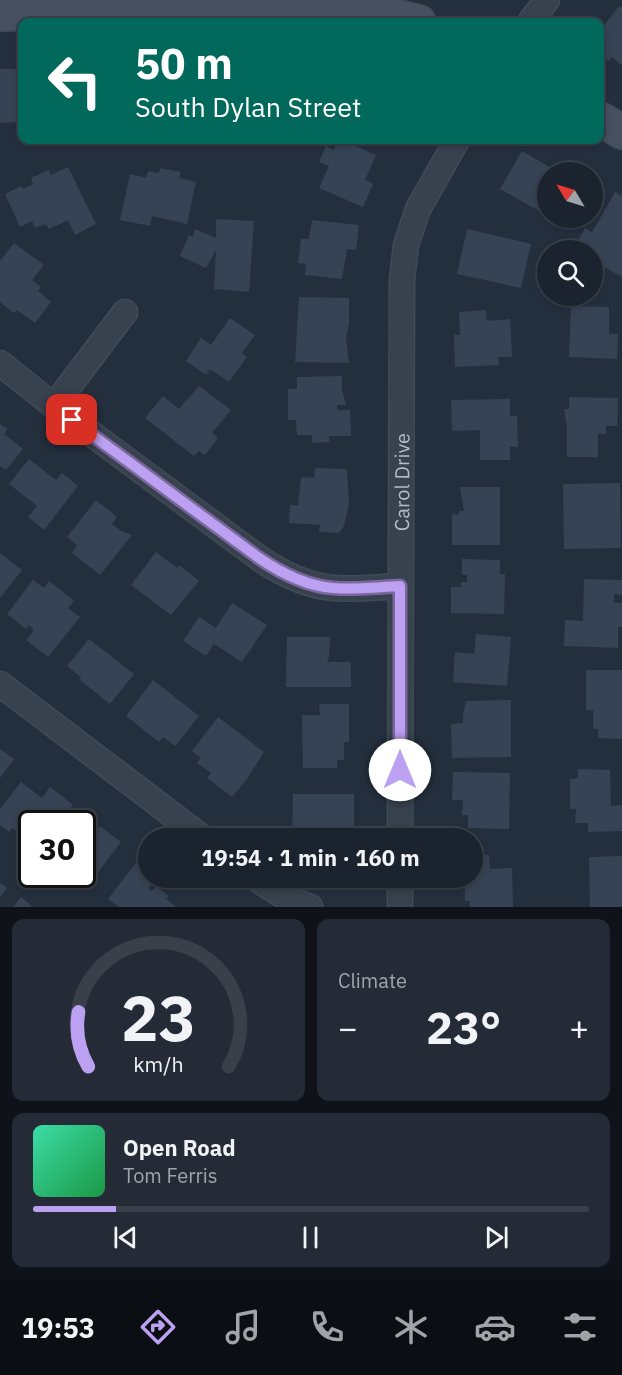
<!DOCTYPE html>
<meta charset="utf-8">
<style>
:root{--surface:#1b232e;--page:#242b36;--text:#f1f3f6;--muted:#a0a4aa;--line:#39404a;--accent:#bca0f2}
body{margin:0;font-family:"IBM Plex Sans",sans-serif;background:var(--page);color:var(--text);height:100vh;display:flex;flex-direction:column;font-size:22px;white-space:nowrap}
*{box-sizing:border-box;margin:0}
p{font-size:20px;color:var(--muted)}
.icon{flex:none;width:33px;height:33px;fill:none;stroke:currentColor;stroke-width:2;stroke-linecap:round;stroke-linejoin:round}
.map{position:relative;height:907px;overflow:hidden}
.side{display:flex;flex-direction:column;gap:12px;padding:12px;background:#0f1319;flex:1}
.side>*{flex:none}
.banner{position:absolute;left:18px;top:18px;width:586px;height:126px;border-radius:12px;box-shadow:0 3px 9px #0003,0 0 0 2px var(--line);background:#00695c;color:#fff;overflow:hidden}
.needle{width:39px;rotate:308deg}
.buttons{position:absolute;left:537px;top:162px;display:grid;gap:12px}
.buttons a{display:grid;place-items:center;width:66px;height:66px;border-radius:50%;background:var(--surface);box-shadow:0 3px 9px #0003,0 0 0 2px var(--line);font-size:30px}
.speed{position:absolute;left:18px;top:810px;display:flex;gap:12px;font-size:30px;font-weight:700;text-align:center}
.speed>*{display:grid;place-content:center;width:78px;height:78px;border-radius:50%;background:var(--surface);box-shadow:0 3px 9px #0003,0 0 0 2px var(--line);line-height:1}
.speed .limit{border:3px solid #111;border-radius:9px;background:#fff;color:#111}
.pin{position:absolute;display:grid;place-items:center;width:51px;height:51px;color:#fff;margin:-26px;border-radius:12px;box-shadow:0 3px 9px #0006}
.me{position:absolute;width:66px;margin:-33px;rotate:0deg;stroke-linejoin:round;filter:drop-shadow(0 0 4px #0008)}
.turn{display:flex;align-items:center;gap:21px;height:126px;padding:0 18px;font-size:27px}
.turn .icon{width:78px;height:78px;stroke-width:2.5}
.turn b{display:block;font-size:42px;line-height:51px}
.big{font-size:45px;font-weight:700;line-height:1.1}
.side .card{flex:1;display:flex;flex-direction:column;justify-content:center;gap:9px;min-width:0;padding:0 21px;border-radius:12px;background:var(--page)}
.side .dial{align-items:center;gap:0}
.dial svg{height:156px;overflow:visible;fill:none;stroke:var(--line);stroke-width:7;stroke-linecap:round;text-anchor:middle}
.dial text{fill:var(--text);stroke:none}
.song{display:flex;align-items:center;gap:18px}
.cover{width:72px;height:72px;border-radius:9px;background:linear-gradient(135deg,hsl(160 70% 55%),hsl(140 70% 35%))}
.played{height:6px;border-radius:3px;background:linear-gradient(90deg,var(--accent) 15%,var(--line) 15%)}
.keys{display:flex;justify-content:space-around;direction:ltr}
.heat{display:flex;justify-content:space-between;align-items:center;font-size:33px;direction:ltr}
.side .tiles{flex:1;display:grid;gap:12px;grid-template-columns:1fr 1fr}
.card:last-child{grid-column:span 2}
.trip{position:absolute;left:138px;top:828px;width:345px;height:60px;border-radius:30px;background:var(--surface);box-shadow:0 3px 9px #0003,0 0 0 2px var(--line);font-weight:700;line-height:60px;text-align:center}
.dock{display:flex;height:96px;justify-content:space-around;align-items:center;background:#0b0e12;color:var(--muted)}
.dock .icon{width:42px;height:42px}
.dock .current{color:var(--accent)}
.dock b{font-size:27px;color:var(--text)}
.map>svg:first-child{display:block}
.building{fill:#364354}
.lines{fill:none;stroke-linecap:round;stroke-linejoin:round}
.street-casing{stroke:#414a57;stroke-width:27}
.secondary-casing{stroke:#414a57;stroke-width:36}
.street{stroke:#38414e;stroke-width:24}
.secondary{stroke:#465061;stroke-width:33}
.route-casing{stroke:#7a689d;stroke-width:15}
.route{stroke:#bca0f2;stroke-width:10}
.labels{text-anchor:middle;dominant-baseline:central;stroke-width:6;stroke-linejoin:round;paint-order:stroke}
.street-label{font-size:20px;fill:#b4bcc9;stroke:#1d2633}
</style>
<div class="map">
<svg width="622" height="907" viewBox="0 0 622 907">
<rect width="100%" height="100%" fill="#242f3e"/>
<!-- building -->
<g class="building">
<polygon points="619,6 622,8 622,65 612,57 609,61 600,54 600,31"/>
<polygon points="0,69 22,69 22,122 0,123"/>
<polygon points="338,140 342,140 376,155 365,180 373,184 363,207 319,188 329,166 319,162 326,146 334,150"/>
<polygon points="522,151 558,172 548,172 546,187 548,188 548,216 500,189"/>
<polygon points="68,167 96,224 75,235 68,220 49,229 46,224 35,228 32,221 20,227 5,194 21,186 23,189 33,184 31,178 49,170 51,175"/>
<polygon points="160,168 181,172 179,178 196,182 187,224 152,216 150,226 120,220 130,174 146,178 148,171 159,173"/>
<polygon points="615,192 622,196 622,277 592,260 592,250 576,250 573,249 585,228 592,232"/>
<polygon points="216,219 254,221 249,292 214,289 216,250 206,268 180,256 189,235 193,237 195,229 216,238"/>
<polygon points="312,220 359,225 356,250 347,249 342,279 305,275 306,264 298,263 301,239 309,239"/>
<polygon points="467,229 531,244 521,288 457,274"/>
<polygon points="14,243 44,265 32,280 41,287 38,291 51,302 35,323 17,310 14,313 0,302 0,261"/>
<polygon points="299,297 349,298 349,323 346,337 349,363 295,362"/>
<polygon points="571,306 609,307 609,334 618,334 617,359 569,357"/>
<polygon points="486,310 487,321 510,319 512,357 498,357 499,365 455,367 454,335 460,335 459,312"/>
<polygon points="230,318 255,335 242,353 247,357 229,382 210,369 206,375 186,361 201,338 211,345"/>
<polygon points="342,376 342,390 346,405 337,405 337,410 350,410 351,436 329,436 329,442 312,443 312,435 297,435 296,420 288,420 288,389 297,389 297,377"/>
<polygon points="199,386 231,410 212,433 218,438 205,455 199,451 194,456 145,418 163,396 179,409"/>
<polygon points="569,397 618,398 617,426 606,426 606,434 598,434 598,457 567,457 567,427 564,409 569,409"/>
<polygon points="510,399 510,416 517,416 518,447 510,447 510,460 480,460 480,430 452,431 451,400"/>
<polygon points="0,424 8,429 4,434 23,449 6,470 0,466"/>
<polygon points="29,459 56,480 62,473 78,486 44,530 28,517 37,506 9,484"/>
<polygon points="315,468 347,469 349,504 344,526 339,533 319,532 320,525 289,523 290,505 298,505 301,477 314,478"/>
<polygon points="620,483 621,548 564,549 563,484"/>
<polygon points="460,487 500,487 500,545 452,545 452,514 459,515 459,511 464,511"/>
<polygon points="96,500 117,517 112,524 120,530 132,535 100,575 72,553 77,545 67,537"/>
<polygon points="156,552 177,568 179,565 199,581 171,615 131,585"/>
<polygon points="0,553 22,570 0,598"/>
<polygon points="462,559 500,560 500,574 505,574 504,614 451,613 451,587 461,587 461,582 467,582 467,575 462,575"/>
<polygon points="584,579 622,580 622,595 614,594 614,603 622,603 622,627 618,627 618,648 564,646 565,620 583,621"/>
<polygon points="33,580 44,588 49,581 74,601 68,608 80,617 48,657 26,640 34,630 29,625 26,629 7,614"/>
<polygon points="232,603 267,625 242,662 214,644 206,656 183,641 199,617 216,628"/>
<polygon points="476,634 511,637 507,686 453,682 455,652 474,654"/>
<polygon points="287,637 330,637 329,656 327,662 351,662 351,687 286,687"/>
<polygon points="89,639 134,674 110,704 80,680 81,677 67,666"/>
<polygon points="586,670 622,670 622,739 598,738 598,729 593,729 593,710 586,710"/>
<polygon points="153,680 199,716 175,746 163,737 159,742 126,716"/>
<polygon points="511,700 511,757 452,758 451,724 463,723 463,715 466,701"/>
<polygon points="319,704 349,704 349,742 344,742 344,760 337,760 337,768 303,768 302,715 320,715"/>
<polygon points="218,717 264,752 247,779 232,797 207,778 211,773 197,763 201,758 192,751"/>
<polygon points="0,749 14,759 0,778"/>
<polygon points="578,769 610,770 611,806 622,805 622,831 588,832 588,823 575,823 576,809 570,809 570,779 578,778"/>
<polygon points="453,772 510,773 509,829 468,828 468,815 462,815 463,800 452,800"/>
<polygon points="21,782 42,798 50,787 73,805 60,824 32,824 32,851 17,840 21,834 12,828 9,832 0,825 0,809"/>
<polygon points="293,794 354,794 354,830 321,830 321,838 292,838"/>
<polygon points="100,826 121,842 89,884 77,874 82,874 82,832 86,835 90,830 94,833"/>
<polygon points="472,855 489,855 490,869 512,868 513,907 470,907 470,901 465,901 465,878 472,878"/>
<polygon points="622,856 622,907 590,907 589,857"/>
<polygon points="140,858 148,865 148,878 157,878 149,888 152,891 156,886 169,896 166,899 176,907 119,907 108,899"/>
<polygon points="0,883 7,888 0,898"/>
<polygon points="21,897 33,907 13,907"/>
</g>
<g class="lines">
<defs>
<g id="street">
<polyline points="530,22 547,0"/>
<path d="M 0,363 L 54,406 L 259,558 C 281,573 306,586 334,588 C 355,590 378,587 400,586"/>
<polyline points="54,406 125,312"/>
<polyline points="0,684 203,838"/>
<path id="s1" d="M 400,838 L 402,280 L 406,245 L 418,209 L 457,140"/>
<polyline points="255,878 285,897 310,907"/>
<polyline points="400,907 400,878"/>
</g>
<g id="secondary">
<polyline points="0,14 334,8 378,12 419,22"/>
<polyline points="600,119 622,132"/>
</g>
</defs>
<!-- street casing -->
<use href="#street" class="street-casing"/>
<!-- secondary casing -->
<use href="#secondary" class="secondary-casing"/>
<!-- street -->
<use href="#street" class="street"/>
<!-- secondary -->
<use href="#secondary" class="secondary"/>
</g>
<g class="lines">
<defs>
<path id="route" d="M 72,420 L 259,558 C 281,573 306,586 333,588 C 355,590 378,587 400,586 L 400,770"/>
</defs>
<!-- route casing -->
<use href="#route" class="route-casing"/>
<!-- route -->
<use href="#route" class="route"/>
</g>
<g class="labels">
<!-- street labels -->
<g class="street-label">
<text stroke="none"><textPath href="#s1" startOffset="356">Carol Drive</textPath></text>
</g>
</g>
</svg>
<div class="buttons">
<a><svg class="needle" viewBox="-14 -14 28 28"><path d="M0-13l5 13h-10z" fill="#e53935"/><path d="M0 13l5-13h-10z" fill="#a0a4aa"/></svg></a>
<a><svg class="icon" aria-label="search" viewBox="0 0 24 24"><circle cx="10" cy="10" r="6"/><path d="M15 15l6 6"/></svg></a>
</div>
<div class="speed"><div class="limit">30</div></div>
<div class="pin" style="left:72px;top:420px;background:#d93025"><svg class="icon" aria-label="arrive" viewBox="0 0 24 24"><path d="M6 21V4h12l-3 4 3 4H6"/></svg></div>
<svg class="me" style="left:400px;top:770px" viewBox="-20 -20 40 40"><circle r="19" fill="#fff"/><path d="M0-13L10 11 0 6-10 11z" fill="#bca0f2"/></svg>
<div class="trip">19:54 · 1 min · 160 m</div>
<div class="banner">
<div class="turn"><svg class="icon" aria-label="left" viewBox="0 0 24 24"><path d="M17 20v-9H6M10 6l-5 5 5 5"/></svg><div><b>50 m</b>South Dylan Street</div></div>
</div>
</div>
<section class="side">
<div class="tiles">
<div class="card dial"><svg viewBox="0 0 100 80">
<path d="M14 69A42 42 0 1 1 86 69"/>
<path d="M14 69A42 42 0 0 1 9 41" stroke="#bca0f2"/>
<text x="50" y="56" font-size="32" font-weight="700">23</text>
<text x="50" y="72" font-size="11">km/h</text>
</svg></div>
<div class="card"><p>Climate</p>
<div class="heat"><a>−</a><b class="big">23°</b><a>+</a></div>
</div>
<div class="card">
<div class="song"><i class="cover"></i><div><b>Open Road</b><p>Tom Ferris</p></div></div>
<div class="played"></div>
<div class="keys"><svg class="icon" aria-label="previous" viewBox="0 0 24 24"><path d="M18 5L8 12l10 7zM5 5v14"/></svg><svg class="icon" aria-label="pause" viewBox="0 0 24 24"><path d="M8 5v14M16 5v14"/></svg><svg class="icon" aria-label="next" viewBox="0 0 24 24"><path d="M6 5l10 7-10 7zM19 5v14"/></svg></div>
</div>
</div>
</section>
<nav class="dock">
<b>19:53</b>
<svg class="icon current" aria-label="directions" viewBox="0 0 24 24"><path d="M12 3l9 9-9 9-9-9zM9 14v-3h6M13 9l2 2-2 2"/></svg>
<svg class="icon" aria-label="music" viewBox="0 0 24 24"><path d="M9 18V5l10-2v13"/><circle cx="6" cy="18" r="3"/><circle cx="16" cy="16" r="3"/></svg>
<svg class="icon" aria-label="phone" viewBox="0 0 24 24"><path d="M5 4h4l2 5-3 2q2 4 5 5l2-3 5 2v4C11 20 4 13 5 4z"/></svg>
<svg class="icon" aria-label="climate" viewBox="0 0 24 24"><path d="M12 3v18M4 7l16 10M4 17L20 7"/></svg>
<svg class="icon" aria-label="car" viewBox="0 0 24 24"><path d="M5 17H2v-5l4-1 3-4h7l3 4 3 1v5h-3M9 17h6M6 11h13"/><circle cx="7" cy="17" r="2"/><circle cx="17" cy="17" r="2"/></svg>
<svg class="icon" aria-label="filters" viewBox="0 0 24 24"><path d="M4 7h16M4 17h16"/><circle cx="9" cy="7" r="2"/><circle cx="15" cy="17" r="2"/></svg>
</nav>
